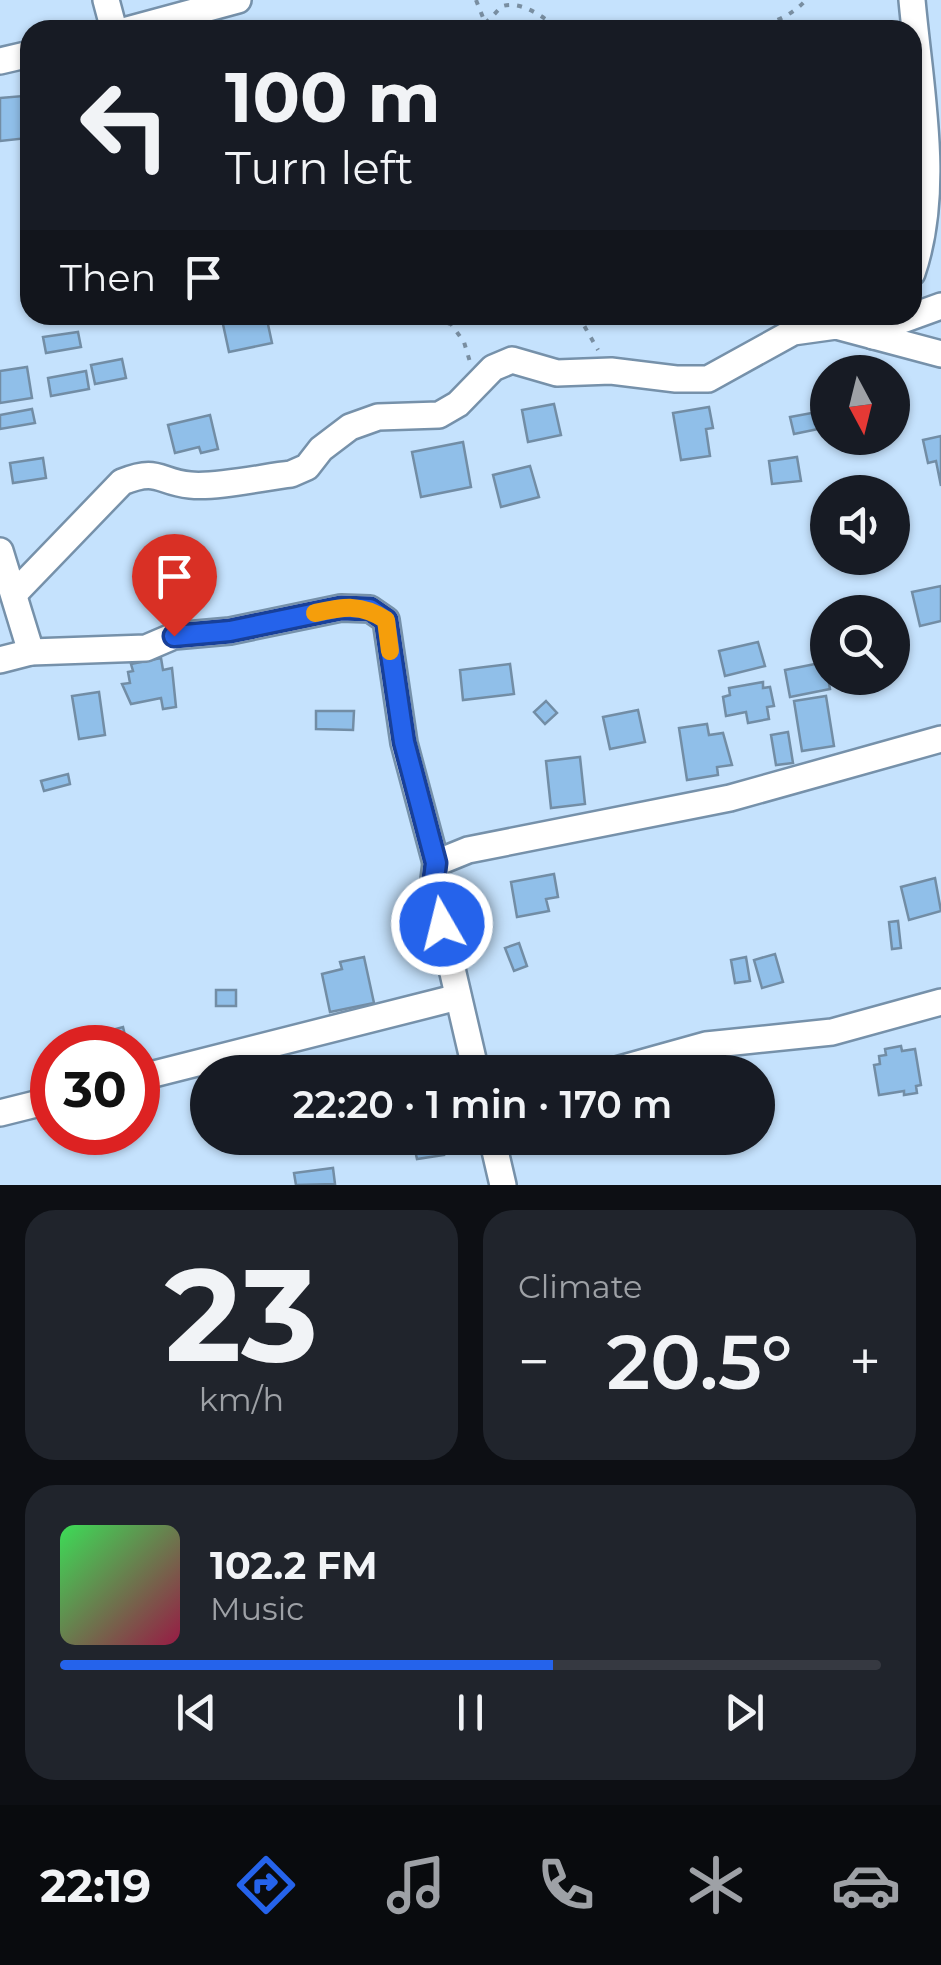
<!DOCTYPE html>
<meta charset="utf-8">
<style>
:root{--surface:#171b24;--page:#20242c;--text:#f1f3f6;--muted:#9ea1a6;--line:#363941;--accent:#2563eb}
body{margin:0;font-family:Montserrat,sans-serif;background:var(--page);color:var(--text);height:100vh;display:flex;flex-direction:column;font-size:38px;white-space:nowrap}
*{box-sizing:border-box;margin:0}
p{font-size:32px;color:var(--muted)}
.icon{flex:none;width:55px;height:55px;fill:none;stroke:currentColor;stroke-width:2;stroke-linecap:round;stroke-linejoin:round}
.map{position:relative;height:1185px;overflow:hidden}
.panel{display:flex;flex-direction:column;gap:25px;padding:25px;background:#0d0f14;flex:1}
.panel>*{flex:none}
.top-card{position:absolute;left:20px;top:20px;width:902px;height:305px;border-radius:30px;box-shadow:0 2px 8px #0004;background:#171b24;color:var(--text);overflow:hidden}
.needle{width:65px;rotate:173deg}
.controls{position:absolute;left:810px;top:355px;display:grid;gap:20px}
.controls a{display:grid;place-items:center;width:100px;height:100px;border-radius:50%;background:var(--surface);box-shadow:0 2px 8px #0004;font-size:50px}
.speed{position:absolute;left:30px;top:1025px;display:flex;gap:20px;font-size:50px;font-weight:700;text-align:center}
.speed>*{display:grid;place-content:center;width:130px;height:130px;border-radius:50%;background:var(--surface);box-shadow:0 2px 8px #0004;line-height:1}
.speed .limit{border:15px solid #d22;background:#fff;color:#111}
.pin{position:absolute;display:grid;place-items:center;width:85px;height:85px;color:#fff;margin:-102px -42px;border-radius:50% 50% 50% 0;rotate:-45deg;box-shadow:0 0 10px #0007}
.pin .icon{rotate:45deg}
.me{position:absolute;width:110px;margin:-55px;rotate:352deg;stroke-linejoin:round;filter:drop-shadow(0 0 8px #0008)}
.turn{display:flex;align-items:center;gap:35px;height:210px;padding:0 40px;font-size:45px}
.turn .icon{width:130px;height:130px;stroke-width:2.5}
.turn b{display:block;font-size:70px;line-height:85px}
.then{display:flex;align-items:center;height:95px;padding:0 40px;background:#0003;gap:20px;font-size:38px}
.big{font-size:75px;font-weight:600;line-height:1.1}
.panel .tile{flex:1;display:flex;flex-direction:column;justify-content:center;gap:15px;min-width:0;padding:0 35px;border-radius:30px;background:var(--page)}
.panel .dial{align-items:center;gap:0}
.dial b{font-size:130px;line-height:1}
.song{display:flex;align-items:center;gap:30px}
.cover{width:120px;height:120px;border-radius:15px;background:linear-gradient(135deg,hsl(130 70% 55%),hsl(340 70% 35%))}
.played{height:10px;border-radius:5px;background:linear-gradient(90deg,var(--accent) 60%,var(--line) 60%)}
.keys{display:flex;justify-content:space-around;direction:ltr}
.heat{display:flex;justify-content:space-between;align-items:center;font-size:55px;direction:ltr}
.panel .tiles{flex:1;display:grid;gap:25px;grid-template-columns:1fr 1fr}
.tile:last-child{grid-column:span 2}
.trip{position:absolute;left:190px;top:1055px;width:585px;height:100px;border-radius:50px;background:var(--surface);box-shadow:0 2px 8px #0004;font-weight:600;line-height:100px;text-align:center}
.menu{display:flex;height:160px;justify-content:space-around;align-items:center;background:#090b0e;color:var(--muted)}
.menu .icon{width:70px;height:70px}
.menu .selected{color:var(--accent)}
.menu b{font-size:45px;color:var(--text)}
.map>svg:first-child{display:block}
.building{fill:#90bfe9;stroke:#728da5;stroke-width:2.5}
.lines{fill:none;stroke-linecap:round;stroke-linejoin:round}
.minor-casing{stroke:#7691aa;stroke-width:30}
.path{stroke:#798ea1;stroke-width:4;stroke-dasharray:5 8;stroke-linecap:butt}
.minor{stroke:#fff;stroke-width:25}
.route-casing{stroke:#184099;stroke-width:25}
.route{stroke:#2563eb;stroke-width:18}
.slow{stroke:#f59e0b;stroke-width:18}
</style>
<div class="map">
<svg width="941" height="1185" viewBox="0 0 941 1185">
<rect width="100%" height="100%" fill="#c5e2fd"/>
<!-- building -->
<g class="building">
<polygon points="23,96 28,138 0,141 0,98"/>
<polygon points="221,315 266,315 272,343 229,352"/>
<polygon points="78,332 81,347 46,353 43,337"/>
<polygon points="122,359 126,378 95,384 91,365"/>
<polygon points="27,367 32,398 0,403 0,371"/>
<polygon points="86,371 89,389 51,396 48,378"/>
<polygon points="554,404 561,435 528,442 522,410"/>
<polygon points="709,407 713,428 706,429 710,456 681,460 673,413"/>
<polygon points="32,409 35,423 0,429 0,415"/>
<polygon points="828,410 828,427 794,434 790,417"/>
<polygon points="210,415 218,449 201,453 199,447 175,453 168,425"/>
<polygon points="941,436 941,486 936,461 928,463 923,440"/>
<polygon points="463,442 471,487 421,497 412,452"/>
<polygon points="797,457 801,481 772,484 769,461"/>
<polygon points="43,458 46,478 13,483 10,463"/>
<polygon points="530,466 539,497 501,507 493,475"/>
<polygon points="941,586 941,621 920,626 912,592"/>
<polygon points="758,642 765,666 725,676 719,651"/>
<polygon points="161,658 163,670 172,668 176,707 163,709 161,698 131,704 122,684 130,683 128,672 133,671 131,664"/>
<polygon points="825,662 830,689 790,697 785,670"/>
<polygon points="510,664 514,694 463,700 460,670"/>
<polygon points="763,682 763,688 770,687 774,706 767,707 769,719 748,723 746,712 726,716 723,697 730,695 729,688"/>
<polygon points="99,692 105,735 79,739 72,696"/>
<polygon points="826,696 834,746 802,751 794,701"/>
<polygon points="546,701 557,713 545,724 534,712"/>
<polygon points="638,710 645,742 610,749 603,717"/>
<polygon points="316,711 354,711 353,730 316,729"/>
<polygon points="707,724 709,735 723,733 732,765 717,767 718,775 687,780 679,728"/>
<polygon points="788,732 793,763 776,765 771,735"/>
<polygon points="580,757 585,804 551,808 546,761"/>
<polygon points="68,774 70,784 44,791 41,781"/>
<polygon points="554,874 558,897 546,899 549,911 517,917 511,882"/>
<polygon points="935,878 941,911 909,920 901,887"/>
<polygon points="898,921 901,948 892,949 889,922"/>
<polygon points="519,943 527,966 514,971 505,948"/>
<polygon points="775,954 783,982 762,988 754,960"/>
<polygon points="364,957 374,1003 330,1012 322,974 342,969 340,962"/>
<polygon points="746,957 750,981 735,983 731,960"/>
<rect x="216" y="990" width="20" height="16"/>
<polygon points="123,1027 128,1048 85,1048 82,1038"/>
<polygon points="901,1046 902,1051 915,1049 921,1085 916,1086 917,1093 904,1095 904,1091 879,1095 874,1065 880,1064 879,1056 886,1055 885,1049"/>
<polygon points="290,1138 338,1138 339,1146 292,1153"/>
<polygon points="442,1142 444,1155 417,1159 414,1146"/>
<polygon points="333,1168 335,1184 296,1185 294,1173"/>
</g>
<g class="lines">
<defs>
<g id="minor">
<polyline points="106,0 114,30"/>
<path d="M 912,0 C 920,89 941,189 912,273"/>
<polyline points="127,30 238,0"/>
<polyline points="0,61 30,54"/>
<polyline points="873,336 883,327 941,306"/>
<polyline points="0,551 31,652 0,660"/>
<path d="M 14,594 L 122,482 C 159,467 158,482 190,485 C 216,488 264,477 291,474 L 307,467 L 321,449 L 350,427 L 378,417 L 439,415 L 458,404 L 493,368 L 512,360 L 557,373 L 611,371 L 676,379 L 708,379 L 793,332 L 836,326 L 941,354"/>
<polyline points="31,652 146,648 174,636 230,631 341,608 370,609 386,620 404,743 436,863"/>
<polyline points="476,1072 433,887 436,863 468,850 730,798 941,739"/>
<polyline points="609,1072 706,1045 832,1032 941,1002"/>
<polyline points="138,1078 458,997"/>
<polyline points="0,1113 52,1100"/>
<polyline points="492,1138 503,1185"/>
</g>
</defs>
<!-- minor casing -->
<use href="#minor" class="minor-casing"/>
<!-- path -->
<g class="path">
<polyline points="476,0 488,30"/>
<path d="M 485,23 C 492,18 497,10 503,6 C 523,0 547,20 560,30"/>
<polyline points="607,30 630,30"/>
<path d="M 740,30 C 766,25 787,20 806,0"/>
<polyline points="410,315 451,324 464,342 470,362"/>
<polyline points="578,315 598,350"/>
</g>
<!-- minor -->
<use href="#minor" class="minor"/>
</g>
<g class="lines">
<defs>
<polyline id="route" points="174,636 230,631 341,608 370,609 386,620 404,742 436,863 433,887 442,924"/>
</defs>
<!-- route casing -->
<use href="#route" class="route-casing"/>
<!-- route -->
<use href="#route" class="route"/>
<!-- slow -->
<path class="slow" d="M 315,613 C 343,607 361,603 386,620 L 390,651"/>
</g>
</svg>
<div class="controls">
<a><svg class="needle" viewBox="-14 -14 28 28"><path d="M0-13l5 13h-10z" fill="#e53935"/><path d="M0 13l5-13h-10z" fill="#9ea1a6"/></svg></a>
<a><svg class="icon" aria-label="sound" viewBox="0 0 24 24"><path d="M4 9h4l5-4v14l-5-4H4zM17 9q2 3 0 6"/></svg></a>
<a><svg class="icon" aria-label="search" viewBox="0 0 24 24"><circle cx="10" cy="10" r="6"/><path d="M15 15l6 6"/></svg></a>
</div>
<div class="speed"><div class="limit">30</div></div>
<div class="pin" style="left:174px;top:636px;background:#d93025"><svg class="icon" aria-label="arrive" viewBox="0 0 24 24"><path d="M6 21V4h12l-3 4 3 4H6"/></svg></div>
<svg class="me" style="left:442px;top:924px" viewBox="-20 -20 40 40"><circle r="17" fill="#2563eb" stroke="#fff" stroke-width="3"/><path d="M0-11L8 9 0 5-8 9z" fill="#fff"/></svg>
<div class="trip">22:20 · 1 min · 170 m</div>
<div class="top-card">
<div class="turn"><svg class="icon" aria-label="left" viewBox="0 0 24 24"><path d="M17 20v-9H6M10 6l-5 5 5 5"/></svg><div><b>100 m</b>Turn left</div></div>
<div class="then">Then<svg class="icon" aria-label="arrive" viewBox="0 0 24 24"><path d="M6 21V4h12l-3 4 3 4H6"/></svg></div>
</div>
</div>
<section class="panel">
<div class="tiles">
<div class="tile dial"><b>23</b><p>km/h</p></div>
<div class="tile"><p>Climate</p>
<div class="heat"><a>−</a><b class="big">20.5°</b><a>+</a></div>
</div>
<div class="tile">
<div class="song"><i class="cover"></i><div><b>102.2 FM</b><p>Music</p></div></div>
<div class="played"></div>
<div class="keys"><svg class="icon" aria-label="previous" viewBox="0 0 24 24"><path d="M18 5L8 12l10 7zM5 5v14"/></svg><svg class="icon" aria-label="pause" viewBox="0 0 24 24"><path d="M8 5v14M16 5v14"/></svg><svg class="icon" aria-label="next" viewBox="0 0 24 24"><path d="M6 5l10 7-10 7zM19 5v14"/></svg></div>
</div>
</div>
</section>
<nav class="menu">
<b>22:19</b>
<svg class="icon selected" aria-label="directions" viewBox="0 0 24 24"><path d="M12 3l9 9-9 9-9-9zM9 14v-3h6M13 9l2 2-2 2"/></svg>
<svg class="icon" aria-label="music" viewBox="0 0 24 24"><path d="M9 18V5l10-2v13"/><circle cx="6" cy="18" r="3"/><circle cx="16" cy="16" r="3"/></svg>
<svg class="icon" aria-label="phone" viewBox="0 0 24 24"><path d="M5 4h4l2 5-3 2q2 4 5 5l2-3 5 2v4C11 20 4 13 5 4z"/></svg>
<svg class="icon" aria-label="climate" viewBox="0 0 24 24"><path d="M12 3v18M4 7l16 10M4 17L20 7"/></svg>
<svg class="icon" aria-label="car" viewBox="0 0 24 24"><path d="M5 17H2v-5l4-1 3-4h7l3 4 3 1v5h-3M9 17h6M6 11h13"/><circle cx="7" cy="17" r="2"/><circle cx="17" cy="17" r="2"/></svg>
</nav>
